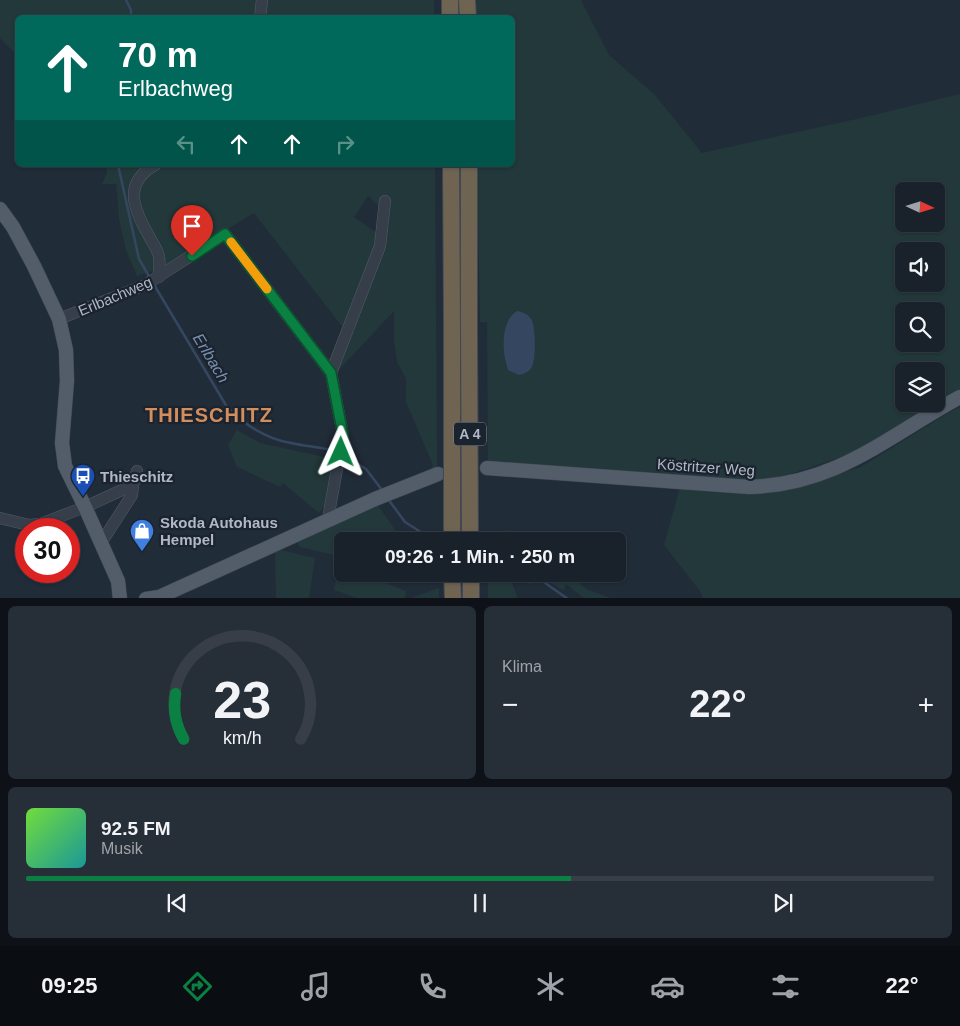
<!DOCTYPE html>
<html lang="de">
<meta charset="utf-8">
<style>
:root{--surface:#19212b;--page:#262e37;--text:#f1f3f6;--muted:#9fa3a9;--line:#373e47;--accent:#0b8043}
body{margin:0;font-family:Helvetica,sans-serif;background:var(--page);color:var(--text);height:100vh;display:flex;flex-direction:column;font-size:19px;white-space:nowrap}
*{box-sizing:border-box;margin:0}
p{font-size:16px;color:var(--muted)}
.icon{flex:none;width:28px;height:28px;fill:none;stroke:currentColor;stroke-width:2;stroke-linecap:round;stroke-linejoin:round}
.map{position:relative;height:598px;overflow:hidden}
.panel{display:flex;flex-direction:column;gap:8px;padding:8px;background:#0e1218;flex:1}
.panel>*{flex:none}
.hud{position:absolute;left:15px;top:15px;width:500px;height:152px;border-radius:8px;box-shadow:0 1px 4px #0004,0 0 0 1px var(--line);background:#00695c;color:#fff;overflow:hidden}
.needle{width:32px;rotate:94deg}
.fabs{position:absolute;left:895px;top:182px;display:grid;gap:10px}
.fabs a{display:grid;place-items:center;width:50px;height:50px;border-radius:8px;background:var(--surface);box-shadow:0 1px 4px #0004,0 0 0 1px var(--line);font-size:25px}
.speed{position:absolute;left:15px;top:518px;display:flex;gap:10px;font-size:25px;font-weight:700;text-align:center}
.speed>*{display:grid;place-content:center;width:65px;height:65px;border-radius:50%;background:var(--surface);box-shadow:0 1px 4px #0004,0 0 0 1px var(--line);line-height:1}
.speed .limit{border:8px solid #d22;background:#fff;color:#111}
.pin{position:absolute;display:grid;place-items:center;width:42px;height:42px;color:#fff;margin:-51px -21px;border-radius:50% 50% 50% 0;rotate:-45deg;box-shadow:0 0 5px #0007}
.pin .icon{rotate:45deg}
.me{position:absolute;width:55px;margin:-28px;rotate:1deg;stroke-linejoin:round;filter:drop-shadow(0 0 4px #0008)}
.turn{display:flex;align-items:center;gap:18px;height:105px;padding:0 20px;font-size:22px}
.turn .icon{width:65px;height:65px;stroke-width:2.5}
.turn b{display:block;font-size:35px;line-height:42px}
.lanes{display:flex;align-items:center;height:48px;padding:0 20px;background:#0003;justify-content:center;gap:25px;direction:ltr}
.lanes .off{opacity:.35}
.big{font-size:38px;font-weight:700;line-height:1.1}
.panel .tile{flex:1;display:flex;flex-direction:column;justify-content:center;gap:8px;min-width:0;padding:0 18px;border-radius:8px;background:var(--page)}
.panel .dial{align-items:center;gap:0}
.dial svg{height:130px;overflow:visible;fill:none;stroke:var(--line);stroke-width:7;stroke-linecap:round;text-anchor:middle}
.dial text{fill:var(--text);stroke:none}
.song{display:flex;align-items:center;gap:15px}
.cover{width:60px;height:60px;border-radius:8px;background:linear-gradient(135deg,hsl(100 70% 55%),hsl(180 70% 35%))}
.played{height:5px;border-radius:2px;background:linear-gradient(90deg,var(--accent) 60%,var(--line) 60%)}
.keys{display:flex;justify-content:space-around;direction:ltr}
.heat{display:flex;justify-content:space-between;align-items:center;font-size:28px;direction:ltr}
.panel .tiles{flex:1;display:grid;gap:8px;grid-template-columns:1fr 1fr}
.tile:last-child{grid-column:span 2}
.trip{position:absolute;left:334px;top:532px;width:292px;height:50px;border-radius:8px;background:var(--surface);box-shadow:0 1px 4px #0004,0 0 0 1px var(--line);font-weight:700;line-height:50px;text-align:center}
.dock{display:flex;height:80px;justify-content:space-around;align-items:center;background:#0a0d11;color:var(--muted)}
.dock .icon{width:35px;height:35px}
.dock .on{color:var(--accent)}
.dock b{font-size:22px;color:var(--text)}
.map>svg:first-child{display:block}
.green{fill:#23383a;fill-rule:evenodd}
.water{fill:#354760}
.lines{fill:none;stroke-linecap:round;stroke-linejoin:round}
.stream{stroke:#354760;stroke-width:2.5}
.minor-casing{stroke:#535b67;stroke-width:12}
.major-casing{stroke:#3e4753;stroke-width:15}
.highway-casing{stroke:#404854;stroke-width:18}
.minor{stroke:#353e49;stroke-width:11}
.major{stroke:#535d6a;stroke-width:14}
.highway{stroke:#6f6352;stroke-width:16}
.highway-bridge-casing{stroke:#404854;stroke-width:18;stroke-linecap:butt}
.highway-bridge{stroke:#6f6352;stroke-width:16}
.route-casing{stroke:#07532c;stroke-width:12}
.route{stroke:#0b8043;stroke-width:9}
.slow{stroke:#f59e0b;stroke-width:9}
.labels{text-anchor:middle;dominant-baseline:central;stroke-width:4.5;stroke-linejoin:round;paint-order:stroke}
.shield{fill:#1a232e;stroke:#838b98;stroke-width:1}
.shield-label{font-size:14px;font-weight:bold;fill:#b0b8c6}
.street-label{font-size:15px;fill:#b0b8c6;stroke:#1a232e}
.poi-label{font-size:15px;font-weight:bold;fill:#b0b8c6;stroke:#1a232e;text-anchor:start}
.water-label{font-size:16px;font-style:italic;fill:#778fae;stroke:#1a232e}
.district-label{font-size:20px;font-weight:bold;letter-spacing:1px;fill:#d38e5e;stroke:#1a232e}
</style>
<div class="map">
<svg width="960" height="599" viewBox="0 0 960 599">
<rect width="100%" height="100%" fill="#212c39"/>
<!-- green -->
<g class="green">
<polygon points="0,0 434,0 434,17 18,18 17,55 0,38"/>
<path d="M 475,0 L 581,0 L 609,55 L 654,94 L 702,153 L 861,118 L 960,94 L 960,394 L 859,451 L 788,475 L 759,481 L 681,475 L 488,465 L 487,322 L 480,322 L 477,165 L 512,165 L 512,18 L 475,17 ZM 904,191 L 936,191 L 936,224 L 904,224 ZM 904,251 L 936,251 L 936,284 L 904,284 ZM 904,311 L 936,311 L 936,344 L 904,344 ZM 528,315 C 535,322 536,355 533,364 C 532,369 528,371 525,373 L 508,370 L 505,362 L 505,344 ZM 904,371 L 936,371 L 936,404 L 904,404 Z"/>
<polygon points="106,165 435,165 437,468 430,470 433,465 406,402 406,379 397,362 394,341 394,311 336,373 382,246 381,208 368,196 354,217 377,233 377,245 344,329 254,213 167,266 137,276 126,250 119,219 116,184 102,184 107,173"/>
<polygon points="960,407 960,598 703,598 700,591 664,545 680,487 790,488 861,467 948,413"/>
<polygon points="237,430 260,443 320,456 335,463 329,501 319,513 283,483 280,487 237,467 228,445"/>
<polygon points="377,504 403,541 342,541 342,557 300,547 297,541"/>
<polygon points="510,530 527,537 531,541 489,541"/>
<polygon points="281,550 315,558 309,598 276,598 275,552"/>
<polygon points="339,565 342,566 342,574 362,574 406,591 405,598 357,598 334,590"/>
<path d="M 386,574 L 422,574 C 410,584 399,579 386,574 Z"/>
<path d="M 488,574 L 504,574 C 512,581 515,588 517,598 L 488,598 Z"/>
<polygon points="520,574 570,574 586,589 611,598 584,598 566,584 564,590 561,589 544,578 534,580 531,584 527,583"/>
<polygon points="439,588 439,598 411,598"/>
</g>
<!-- water -->
<path class="water" d="M 517,311 C 523,312 528,314 531,319 C 536,325 536,360 532,367 C 529,372 524,374 519,375 L 508,370 C 502,354 500,321 517,311 Z"/>
<g class="lines">
<!-- stream -->
<g class="stream">
<polyline points="126,0 131,10 131,18"/>
<polyline points="118,165 139,259 150,278"/>
<path d="M 153,283 L 227,407 C 245,425 265,439 291,443 C 308,447 320,446 337,452"/>
<polyline points="342,454 366,469 382,490"/>
<polyline points="388,499 405,522 435,541"/>
<polyline points="477,541 495,541"/>
<polyline points="535,574 538,578 568,599"/>
</g>
<defs>
<g id="minor">
<polyline points="260,18 262,0"/>
<path d="M 155,165 C 122,183 134,210 149,236 C 152,242 158,250 159,257 C 160,263 159,271 159,277"/>
<polyline points="59,319 145,285 225,234 331,373"/>
<polyline points="0,518 29,525 40,524 85,507 133,485 137,471"/>
<polyline points="328,519 343,435 331,373 380,246 385,201"/>
<polyline points="101,543 132,495 133,485"/>
</g>
<g id="major">
<polyline points="0,209 13,227 34,266 59,319 66,350 67,381 62,443 65,466 85,507 118,581 120,599"/>
<path d="M 487,468 L 749,487 C 836,485 888,436 960,397"/>
<polyline points="146,599 159,597 375,499 438,474"/>
</g>
<g id="highway">
<polyline points="450,0 450,18"/>
<polyline points="467,0 468,18"/>
<polyline points="451,165 452,326"/>
<polyline points="469,165 469,326"/>
<polyline points="452,574 453,599"/>
<polyline points="471,574 471,599"/>
</g>
</defs>
<!-- minor casing -->
<use href="#minor" class="minor-casing"/>
<!-- major casing -->
<use href="#major" class="major-casing"/>
<!-- highway casing -->
<use href="#highway" class="highway-casing"/>
<!-- minor -->
<use href="#minor" class="minor"/>
<!-- major -->
<use href="#major" class="major"/>
<!-- highway -->
<use href="#highway" class="highway"/>
<defs>
<g id="highway-bridge">
<polyline points="452,326 452,541"/>
<polyline points="469,326 470,541"/>
</g>
</defs>
<!-- highway-bridge casing -->
<use href="#highway-bridge" class="highway-bridge-casing"/>
<!-- highway-bridge -->
<use href="#highway-bridge" class="highway-bridge"/>
</g>
<g class="lines">
<defs>
<polyline id="route" points="192,256 225,234 331,373 343,435 341,452"/>
</defs>
<!-- route casing -->
<use href="#route" class="route-casing"/>
<!-- route -->
<use href="#route" class="route"/>
<!-- slow -->
<polyline class="slow" points="231,242 267,289"/>
</g>
<!-- icons -->
<defs>
<symbol id="bus-pin" viewBox="-11 -11 22 30"><path d="M0 17L-7.5 6A9.5 9.5 0 1 1 7.5 6Z" fill="#1a4fb4" stroke="#1a232e"/><path d="M-5-6H5V4H4V6H2V4H-2V6H-4V4H-5ZM-3.5-4V0h7V-4ZM-3.5 1.2v1.5H-2V1.2ZM2 1.2v1.5H3.5V1.2Z" fill="#fff"/></symbol>
<symbol id="shop-pin" viewBox="-11 -11 22 30"><path d="M0 17L-7.5 6A9.5 9.5 0 1 1 7.5 6Z" fill="#3f7fe0" stroke="#1a232e"/><path d="M-5-2.5h2.3a2.7 3.5 0 0 1 5.4 0H5L5.5 6h-11ZM-1.5-2.5h3a1.5 2.3 0 0 0-3 0Z" fill="#fff"/></symbol>
</defs>
<g fill-rule="evenodd">
<use href="#bus-pin" x="69" y="462" width="28" height="38"/>
<use href="#shop-pin" x="128" y="517" width="28" height="38"/>
</g>
<g class="labels">
<!-- shield labels -->
<rect class="shield" x="454" y="422.5" width="32" height="23" rx="4"/>
<g class="shield-label">
<text x="470" y="434">A 4</text>
</g>
<!-- street labels -->
<g class="street-label">
<text transform="translate(115 296) rotate(-23)">Erlbachweg</text>
<text transform="translate(706 467) rotate(4)">Köstritzer Weg</text>
</g>
<!-- poi labels -->
<g class="poi-label">
<text x="100" y="476">Thieschitz</text>
<text x="160" y="522">Skoda Autohaus<tspan x="160" dy="17">Hempel</tspan></text>
</g>
<!-- water labels -->
<g class="water-label">
<text transform="translate(211 358) rotate(59)">Erlbach</text>
</g>
<!-- district labels -->
<g class="district-label">
<text x="209" y="415">THIESCHITZ</text>
</g>
</g>
</svg>
<div class="fabs">
<a><svg class="needle" viewBox="-14 -14 28 28"><path d="M0-13l5 13h-10z" fill="#e53935"/><path d="M0 13l5-13h-10z" fill="#9fa3a9"/></svg></a>
<a><svg class="icon" aria-label="sound" viewBox="0 0 24 24"><path d="M4 9h4l5-4v14l-5-4H4zM17 9q2 3 0 6"/></svg></a>
<a><svg class="icon" aria-label="search" viewBox="0 0 24 24"><circle cx="10" cy="10" r="6"/><path d="M15 15l6 6"/></svg></a>
<a><svg class="icon" aria-label="layers" viewBox="0 0 24 24"><path d="M12 4l9 5-9 5-9-5zM3 14l9 5 9-5"/></svg></a>
</div>
<div class="speed"><div class="limit">30</div></div>
<div class="pin" style="left:192px;top:256px;background:#d93025"><svg class="icon" aria-label="arrive" viewBox="0 0 24 24"><path d="M6 21V4h12l-3 4 3 4H6"/></svg></div>
<svg class="me" style="left:341px;top:452px" viewBox="-20 -20 40 40"><path d="M0-17L14 15 0 8-14 15z" fill="#0b8043" stroke="#fff" stroke-width="4"/></svg>
<div class="trip">09:26 · 1 Min. · 250 m</div>
<div class="hud">
<div class="turn"><svg class="icon" aria-label="ahead" viewBox="0 0 24 24"><path d="M12 20V5M6 11l6-6 6 6"/></svg><div><b>70 m</b>Erlbachweg</div></div>
<div class="lanes"><svg class="icon off" aria-label="left" viewBox="0 0 24 24"><path d="M17 20v-9H6M10 6l-5 5 5 5"/></svg><svg class="icon" aria-label="ahead" viewBox="0 0 24 24"><path d="M12 20V5M6 11l6-6 6 6"/></svg><svg class="icon" aria-label="ahead" viewBox="0 0 24 24"><path d="M12 20V5M6 11l6-6 6 6"/></svg><svg class="icon off" aria-label="right" viewBox="0 0 24 24"><path d="M7 20v-9h11M14 6l5 5-5 5"/></svg></div>
</div>
</div>
<section class="panel">
<div class="tiles">
<div class="tile dial"><svg viewBox="0 0 100 80">
<path d="M14 69A42 42 0 1 1 86 69"/>
<path d="M14 69A42 42 0 0 1 9 41" stroke="#0b8043"/>
<text x="50" y="56" font-size="32" font-weight="700">23</text>
<text x="50" y="72" font-size="11">km/h</text>
</svg></div>
<div class="tile"><p>Klima</p>
<div class="heat"><a>−</a><b class="big">22°</b><a>+</a></div>
</div>
<div class="tile">
<div class="song"><i class="cover"></i><div><b>92.5 FM</b><p>Musik</p></div></div>
<div class="played"></div>
<div class="keys"><svg class="icon" aria-label="previous" viewBox="0 0 24 24"><path d="M18 5L8 12l10 7zM5 5v14"/></svg><svg class="icon" aria-label="pause" viewBox="0 0 24 24"><path d="M8 5v14M16 5v14"/></svg><svg class="icon" aria-label="next" viewBox="0 0 24 24"><path d="M6 5l10 7-10 7zM19 5v14"/></svg></div>
</div>
</div>
</section>
<nav class="dock">
<b>09:25</b>
<svg class="icon on" aria-label="directions" viewBox="0 0 24 24"><path d="M12 3l9 9-9 9-9-9zM9 14v-3h6M13 9l2 2-2 2"/></svg>
<svg class="icon" aria-label="music" viewBox="0 0 24 24"><path d="M9 18V5l10-2v13"/><circle cx="6" cy="18" r="3"/><circle cx="16" cy="16" r="3"/></svg>
<svg class="icon" aria-label="phone" viewBox="0 0 24 24"><path d="M5 4h4l2 5-3 2q2 4 5 5l2-3 5 2v4C11 20 4 13 5 4z"/></svg>
<svg class="icon" aria-label="climate" viewBox="0 0 24 24"><path d="M12 3v18M4 7l16 10M4 17L20 7"/></svg>
<svg class="icon" aria-label="car" viewBox="0 0 24 24"><path d="M5 17H2v-5l4-1 3-4h7l3 4 3 1v5h-3M9 17h6M6 11h13"/><circle cx="7" cy="17" r="2"/><circle cx="17" cy="17" r="2"/></svg>
<svg class="icon" aria-label="filters" viewBox="0 0 24 24"><path d="M4 7h16M4 17h16"/><circle cx="9" cy="7" r="2"/><circle cx="15" cy="17" r="2"/></svg>
<b>22°</b>
</nav>
